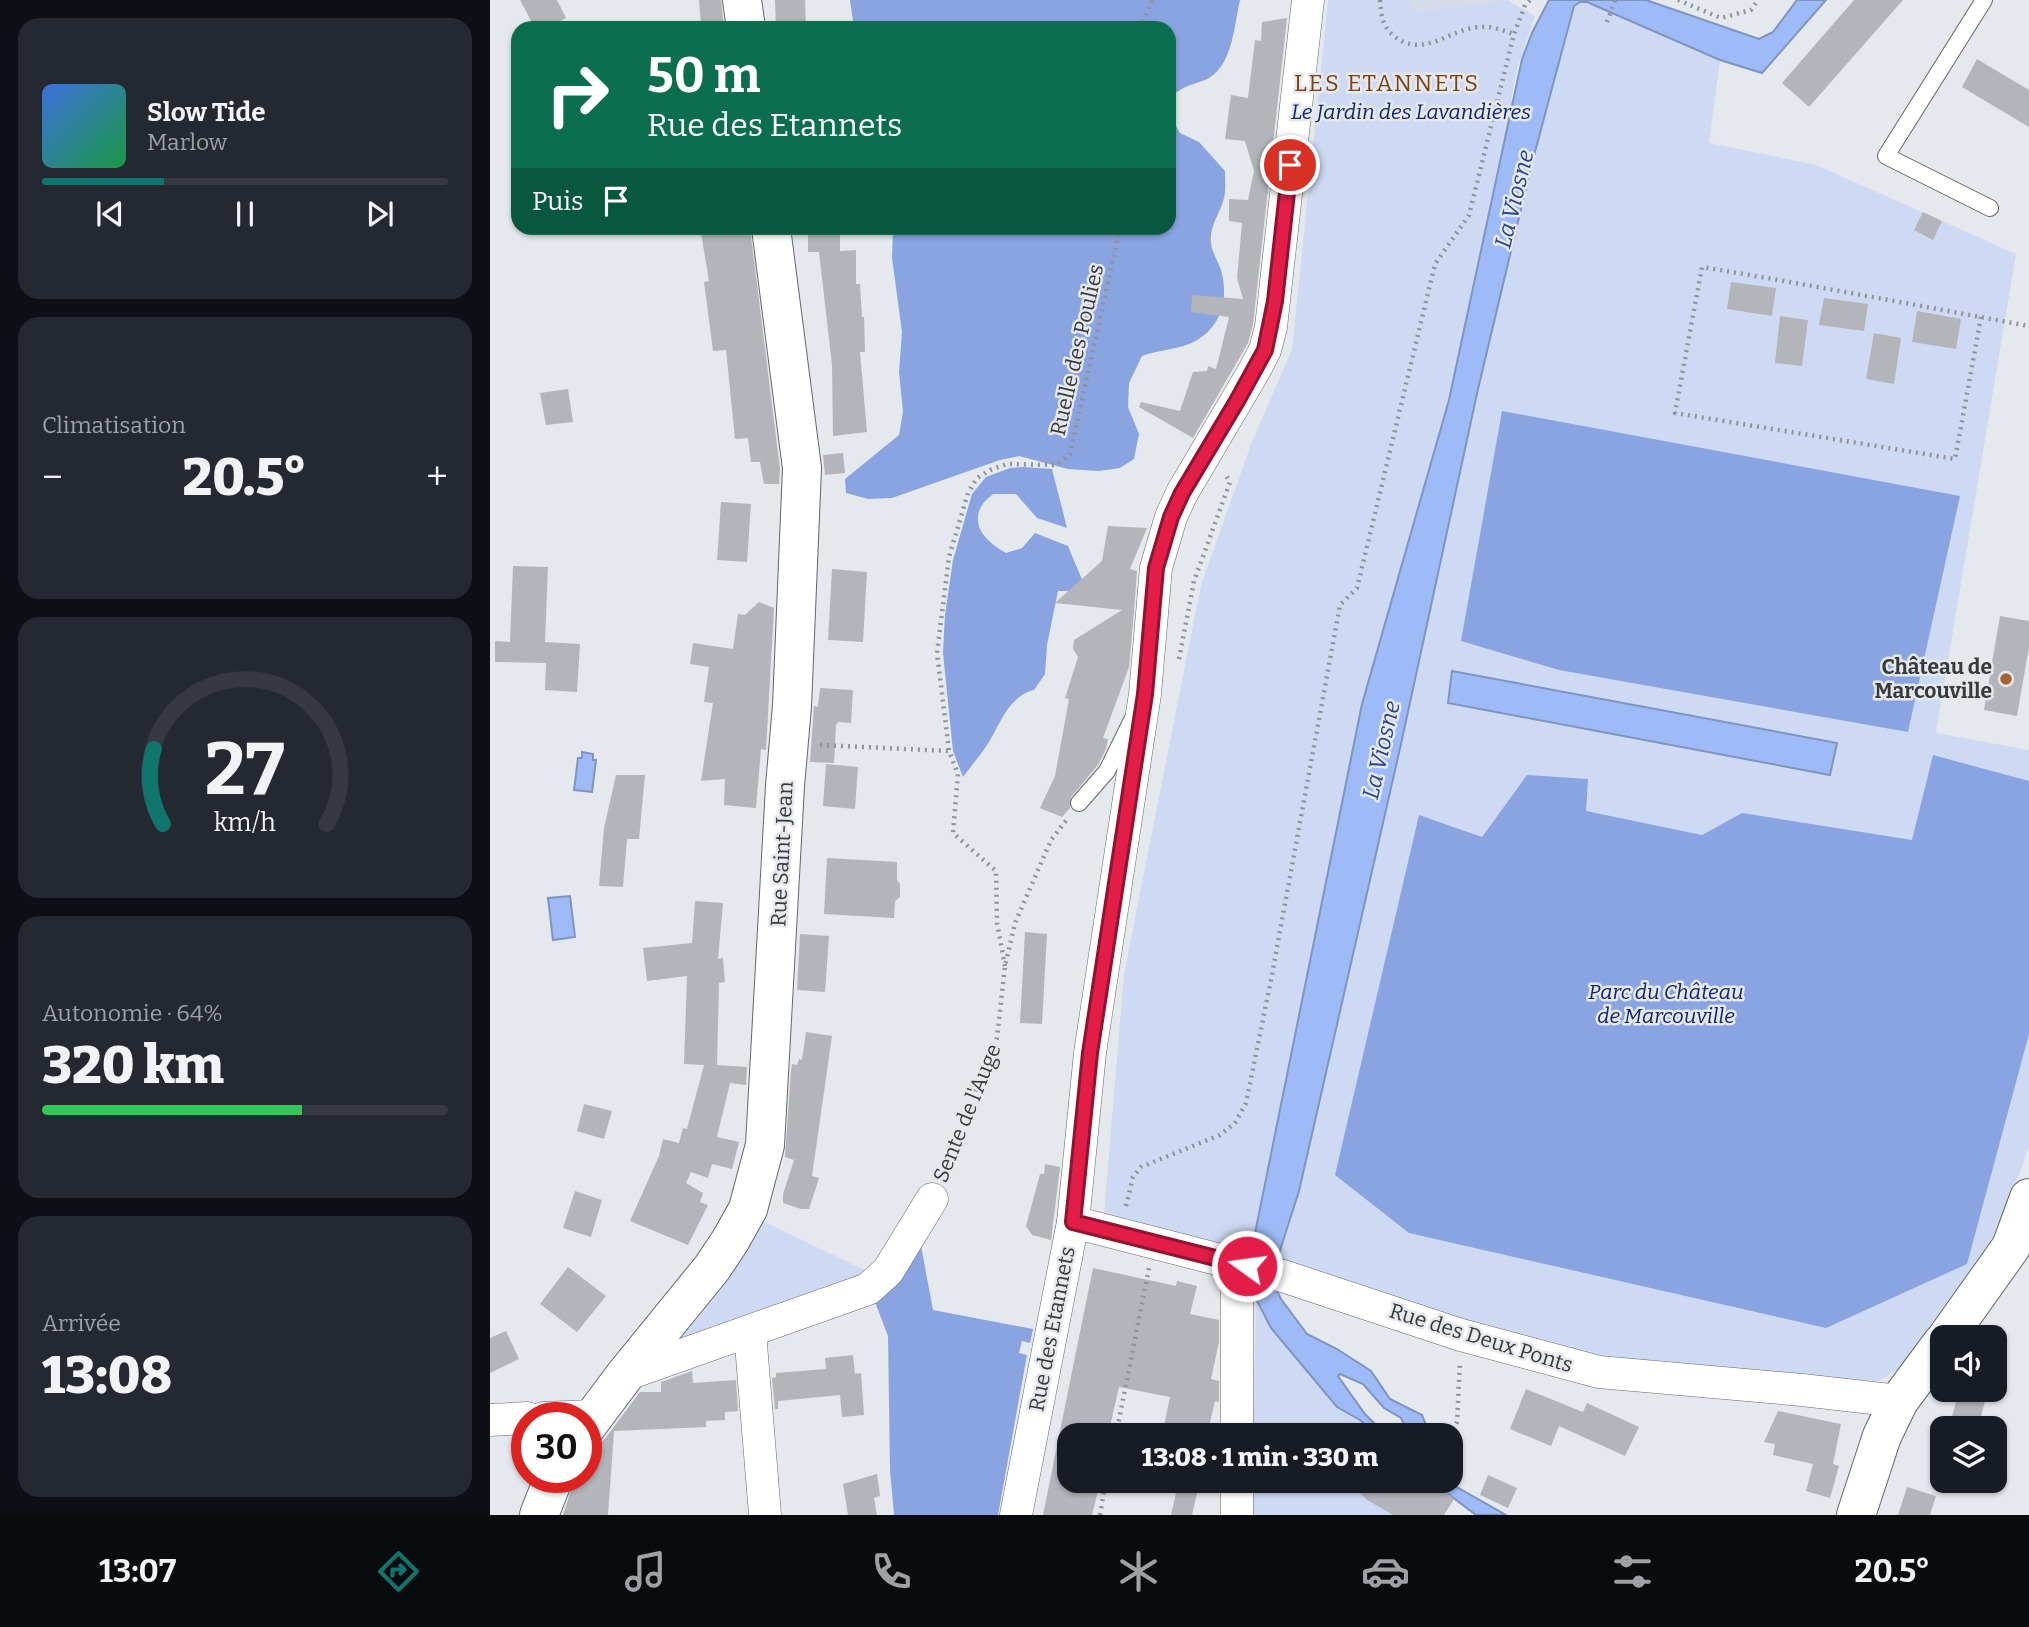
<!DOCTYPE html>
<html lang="fr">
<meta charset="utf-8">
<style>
:root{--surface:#171b24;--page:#242831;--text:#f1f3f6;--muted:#9ea1a6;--line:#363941;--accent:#0f766e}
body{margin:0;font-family:Bitter,serif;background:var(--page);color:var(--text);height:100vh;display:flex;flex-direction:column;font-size:26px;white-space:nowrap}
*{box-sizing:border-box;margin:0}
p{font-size:23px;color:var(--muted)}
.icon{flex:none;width:38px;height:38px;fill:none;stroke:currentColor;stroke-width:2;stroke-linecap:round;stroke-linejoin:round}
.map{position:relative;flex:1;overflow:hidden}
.panel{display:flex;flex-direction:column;gap:18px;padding:18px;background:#0d0f14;width:490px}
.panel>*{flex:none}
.banner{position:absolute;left:21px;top:21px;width:665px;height:214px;border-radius:21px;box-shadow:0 2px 5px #0004;background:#0b6e4f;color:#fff;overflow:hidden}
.fabs{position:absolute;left:1440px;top:1325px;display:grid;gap:14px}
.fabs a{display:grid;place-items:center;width:77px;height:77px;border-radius:14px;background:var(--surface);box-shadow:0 2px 5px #0004;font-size:35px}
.speed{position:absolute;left:21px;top:1402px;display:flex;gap:14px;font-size:35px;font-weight:700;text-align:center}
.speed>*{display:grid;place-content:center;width:91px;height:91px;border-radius:50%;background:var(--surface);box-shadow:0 2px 5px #0004;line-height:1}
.speed .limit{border:10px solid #d22;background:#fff;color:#111}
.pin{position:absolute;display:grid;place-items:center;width:60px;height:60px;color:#fff;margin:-30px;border:4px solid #fff;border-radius:50%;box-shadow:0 2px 7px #0007}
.me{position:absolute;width:77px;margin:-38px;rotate:284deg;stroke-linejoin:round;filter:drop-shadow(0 0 5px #0008)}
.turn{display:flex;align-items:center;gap:24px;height:147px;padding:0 21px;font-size:32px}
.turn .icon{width:91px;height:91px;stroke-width:2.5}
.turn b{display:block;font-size:49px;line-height:60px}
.then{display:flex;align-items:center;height:66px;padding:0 21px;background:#0003;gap:14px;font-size:26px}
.big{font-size:52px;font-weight:800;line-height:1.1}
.panel .card{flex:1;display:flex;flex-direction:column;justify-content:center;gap:10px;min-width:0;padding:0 24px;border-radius:21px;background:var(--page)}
.panel .dial{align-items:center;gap:0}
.dial svg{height:182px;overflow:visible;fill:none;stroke:var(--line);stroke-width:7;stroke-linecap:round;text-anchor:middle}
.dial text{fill:var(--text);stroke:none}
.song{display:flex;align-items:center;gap:21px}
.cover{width:84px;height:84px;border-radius:10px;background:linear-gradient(135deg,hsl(220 70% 55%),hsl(140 70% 35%))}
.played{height:7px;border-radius:4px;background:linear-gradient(90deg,var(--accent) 30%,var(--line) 30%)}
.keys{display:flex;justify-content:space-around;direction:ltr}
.heat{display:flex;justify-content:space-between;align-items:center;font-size:38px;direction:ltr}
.charge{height:10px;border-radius:5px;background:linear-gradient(90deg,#34c759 64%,var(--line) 0)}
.trip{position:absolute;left:567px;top:1423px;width:406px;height:70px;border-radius:21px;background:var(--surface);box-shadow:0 2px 5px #0004;font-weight:800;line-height:70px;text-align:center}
.tabs{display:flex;height:112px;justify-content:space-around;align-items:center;background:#090b0e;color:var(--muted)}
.tabs .icon{width:49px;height:49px}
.tabs .current{color:var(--accent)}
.tabs b{font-size:32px;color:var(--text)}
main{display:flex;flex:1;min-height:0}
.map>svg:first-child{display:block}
.built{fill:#d5dbe7}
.green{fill:#cedaf3}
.forest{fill:#89a4e1}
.water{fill:#9ebbf8;stroke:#7f94bf;stroke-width:2}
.building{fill:#b3b5ba}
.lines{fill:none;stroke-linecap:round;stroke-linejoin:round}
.lane-casing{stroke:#64666b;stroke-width:18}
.street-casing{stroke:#64666b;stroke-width:33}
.secondary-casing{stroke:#64666b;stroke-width:40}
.path{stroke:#909296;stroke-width:4.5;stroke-dasharray:2 5;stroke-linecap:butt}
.lane{stroke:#fff;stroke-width:16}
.street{stroke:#fff;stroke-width:32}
.secondary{stroke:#fff;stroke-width:38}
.route-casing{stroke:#92132f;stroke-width:18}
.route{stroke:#e11d48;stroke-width:12}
.poi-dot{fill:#a66331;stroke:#e5e8ed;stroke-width:2.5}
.labels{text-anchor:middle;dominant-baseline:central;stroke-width:5;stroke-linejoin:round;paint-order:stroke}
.park-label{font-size:21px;font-style:italic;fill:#0f266b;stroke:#e5e8ed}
.street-label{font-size:21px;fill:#38393b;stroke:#e5e8ed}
.poi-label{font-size:21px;font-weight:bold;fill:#38393b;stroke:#e5e8ed;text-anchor:end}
.neighbourhood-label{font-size:23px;letter-spacing:2px;fill:#7b410f;stroke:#e5e8ed}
.water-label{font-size:23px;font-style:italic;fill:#29458d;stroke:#e5e8ed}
</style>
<main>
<section class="panel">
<div class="card">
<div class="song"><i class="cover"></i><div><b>Slow Tide</b><p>Marlow</p></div></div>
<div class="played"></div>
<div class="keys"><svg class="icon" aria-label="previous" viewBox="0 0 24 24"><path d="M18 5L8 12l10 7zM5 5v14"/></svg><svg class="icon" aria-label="pause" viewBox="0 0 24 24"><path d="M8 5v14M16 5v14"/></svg><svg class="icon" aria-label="next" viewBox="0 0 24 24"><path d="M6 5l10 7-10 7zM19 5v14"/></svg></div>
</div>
<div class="card"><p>Climatisation</p>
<div class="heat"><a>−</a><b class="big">20.5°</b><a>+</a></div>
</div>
<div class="card dial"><svg viewBox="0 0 100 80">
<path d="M14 69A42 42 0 1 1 86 69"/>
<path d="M14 69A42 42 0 0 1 10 36" stroke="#0f766e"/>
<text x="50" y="56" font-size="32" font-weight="700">27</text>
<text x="50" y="72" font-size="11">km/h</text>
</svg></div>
<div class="card"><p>Autonomie · 64%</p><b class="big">320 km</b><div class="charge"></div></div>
<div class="card"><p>Arrivée</p><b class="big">13:08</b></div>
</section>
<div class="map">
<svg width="1539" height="1515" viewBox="0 0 1539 1515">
<rect width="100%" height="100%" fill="#e5e8ed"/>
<!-- built -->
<polygon class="built" points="920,0 1017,0 923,12"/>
<!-- green -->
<g class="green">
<polygon points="838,0 920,0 923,12 1017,0 1045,16 1028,65 1021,100 1056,108 1084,6 1090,2 1097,2 1230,60 1219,143 1326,165 1526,254 1446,733 1539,750 1539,1146 1509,1231 1418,1363 1389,1381 1121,1367 614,1213 634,974 711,585 763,439 802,350"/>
<polygon points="270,1220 381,1273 181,1348"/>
<polygon points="766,1299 781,1328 846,1407 870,1420 887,1435 763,1435"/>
<polygon points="761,1481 860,1481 877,1500 899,1513 918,1489 928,1515 761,1515"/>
</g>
<!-- forest -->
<g class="forest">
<path d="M 360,0 L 750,0 C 744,25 743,68 715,80 C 699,86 695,85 681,97 L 679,113 L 690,133 L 709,142 L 735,171 C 735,180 736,189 734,198 C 730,214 719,226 721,243 C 722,254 730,263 732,274 C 739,304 728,332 699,344 C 684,350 668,350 652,356 L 639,383 L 638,407 L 649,434 L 644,459 L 630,468 L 609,471 L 578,469 L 529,456 L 510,460 L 402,498 L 378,499 L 356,493 L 355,479 L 409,435 L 413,412 L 409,372 L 412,332 L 402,258 L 403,228 L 679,228 L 679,28 L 364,28 Z"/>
<polygon points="1012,411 1470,496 1418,732 1069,670 971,641"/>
<path d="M 533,467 L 562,469 L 577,528 L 547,518 L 526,494 L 503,494 C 500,497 493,502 491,507 C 480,528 500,544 516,553 L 532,548 L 545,533 L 578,546 L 593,582 L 592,591 L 568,591 L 557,645 L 555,674 L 544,690 C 518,696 510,725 497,745 C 490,756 481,766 473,777 L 463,751 L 453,653 L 455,615 L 463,560 L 482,494 L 496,477 L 520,468 Z"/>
<polygon points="1443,755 1539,781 1539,1034 1477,1264 1336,1328 919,1233 845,1175 929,815 992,837 1037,775 1098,779 1096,811 1212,835 1252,813 1422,840"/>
<polygon points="429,1235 443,1310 543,1329 540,1343 532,1341 529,1353 537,1355 508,1515 404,1515 400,1470 398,1336 382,1294"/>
</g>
<!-- water -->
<g class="water">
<polygon points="1059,0 1156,0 1269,39 1283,32 1307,0 1336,0 1272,73 1230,60 1097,2 1090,2 1084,6 1042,163 988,389 911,744 809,1191 785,1266 787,1291 791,1299 817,1334 847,1349 881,1371 900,1399 932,1415 940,1435 919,1435 911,1418 894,1408 873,1384 850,1374 848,1376 875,1414 896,1435 887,1435 870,1420 847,1407 781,1328 762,1291 760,1258 872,704 959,400 1032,59 1042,33"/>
<polygon points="962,671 1347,743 1340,775 958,703"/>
<polygon points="92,752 103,754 103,760 106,760 102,792 84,790 88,758 92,758"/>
<polygon points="80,896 85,937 63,940 58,898"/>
<polygon points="941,1481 956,1481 1016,1515 986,1515"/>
</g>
<!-- building -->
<g class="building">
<polygon points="30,0 67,0 76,18 57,28 45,28"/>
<polygon points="209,0 231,0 234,28 211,28"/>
<polygon points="285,0 315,0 316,28 286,28"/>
<polygon points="1364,0 1413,0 1319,107 1292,83"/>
<polygon points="797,18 763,324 758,343 703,438 649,407 651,402 690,411 703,372 717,371 718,366 726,369 739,317 701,312 702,295 753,299 747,278 752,223 739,221 739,199 758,200 764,171 755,141 735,139 741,95 758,98 765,40 771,41 772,22"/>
<polygon points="1487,59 1539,90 1539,127 1472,87"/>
<polygon points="1433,212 1452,221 1443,240 1424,230"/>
<polygon points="212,228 260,228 290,469 289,484 274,484 270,462 261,462 258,438 245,439 236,350 223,351 214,282 219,281 211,233 213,232"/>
<polygon points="318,228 350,228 350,251 366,250 366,284 370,284 372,317 374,317 375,352 370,352 377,432 343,436 342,365 329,252 318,252"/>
<polygon points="1241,282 1286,288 1282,316 1237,309"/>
<polygon points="1334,298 1378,304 1374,331 1329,325"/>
<polygon points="1427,311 1471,319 1466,349 1422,342"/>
<polygon points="1290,316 1318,320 1312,366 1285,363"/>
<polygon points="1384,333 1411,338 1404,384 1376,379"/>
<polygon points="78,389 83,422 56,425 50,393"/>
<polygon points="353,453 355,473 335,475 333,455"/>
<polygon points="231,502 261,504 257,562 227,560"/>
<polygon points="618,526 657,528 640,569 647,571 644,611 640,611 644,611 639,667 613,738 618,739 616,749 608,765 581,797 580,808 572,817 550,808 565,776 579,699 575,698 588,657 583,649 584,640 632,610 565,603 612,561"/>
<polygon points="23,566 58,567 55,642 90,644 87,692 55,690 56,663 5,662 5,641 20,642"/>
<polygon points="342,569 377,572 373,642 338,640"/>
<polygon points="269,602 284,608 276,750 271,749 266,808 234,805 235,779 211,781 223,703 214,702 219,667 200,664 203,643 243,649 248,614 255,615"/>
<polygon points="1510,616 1539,621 1539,647 1527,716 1494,710"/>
<polygon points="330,688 363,690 361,723 348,722 346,725 344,763 320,762 324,706 328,707"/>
<polygon points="336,764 368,767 365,809 333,806"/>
<polygon points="126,775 155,775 149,839 137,839 133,887 109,886 114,828"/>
<polygon points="337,858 407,862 407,880 410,884 410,897 405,901 404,918 334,914"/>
<polygon points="205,901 233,903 228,959 233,958 235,982 229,983 227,1065 257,1067 256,1085 240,1083 227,1137 249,1142 242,1169 222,1164 218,1178 201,1172 196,1183 213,1193 210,1202 218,1205 198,1245 140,1221 169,1156 173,1139 189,1143 193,1128 197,1129 214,1065 194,1064 197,976 157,981 153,948 202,943"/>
<polygon points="535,932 557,934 552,1024 530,1023"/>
<polygon points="310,934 339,936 335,992 307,990"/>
<polygon points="316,1032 342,1036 322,1176 329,1178 319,1209 311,1209 293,1203 293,1194 304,1160 295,1157 301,1070 302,1064 307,1065 309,1059 312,1060"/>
<polygon points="94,1104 122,1111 114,1139 87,1131"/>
<polygon points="555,1164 570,1167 561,1240 542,1235 536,1226 550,1174 554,1174"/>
<polygon points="85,1191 112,1200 101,1237 73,1228"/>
<polygon points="78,1267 116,1296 87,1332 50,1304"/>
<polygon points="603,1268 686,1286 687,1281 707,1286 700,1314 729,1320 729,1342 721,1379 729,1381 729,1402 725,1401 717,1435 672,1435 680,1397 629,1387 618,1435 579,1435 579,1480 607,1480 605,1491 608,1491 602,1515 553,1515"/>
<polygon points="16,1331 29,1359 0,1373 0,1338"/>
<polygon points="363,1355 365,1374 371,1373 374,1415 352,1417 350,1395 288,1401 288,1409 285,1409 282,1378 286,1377 286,1373 336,1369 335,1358"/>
<polygon points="202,1371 203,1383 246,1380 248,1411 235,1412 235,1420 216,1421 216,1427 124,1431 118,1515 73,1515 85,1477 96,1477 96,1459 114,1440 150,1392 171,1392 171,1382"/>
<polygon points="1036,1389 1093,1412 1097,1403 1149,1427 1135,1456 1069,1426 1061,1446 1020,1429"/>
<polygon points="1469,1390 1498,1390 1488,1428 1459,1428"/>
<polygon points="1288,1411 1351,1424 1343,1464 1349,1466 1340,1498 1316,1491 1323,1464 1283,1455 1285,1444 1274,1442"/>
<polygon points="387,1474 390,1496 384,1498 387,1515 358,1515 353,1484"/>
<polygon points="998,1475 1027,1488 1018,1508 990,1495"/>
<polygon points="689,1480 710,1480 702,1515 681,1515"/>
<polygon points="858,1480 941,1480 964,1499 954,1515 903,1515 877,1500"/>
<polygon points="1417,1487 1446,1496 1440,1515 1408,1515"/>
</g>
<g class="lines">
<defs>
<g id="lane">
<polyline points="1494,0 1396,156 1500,208"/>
<polyline points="589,803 617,771 642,720"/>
</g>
<g id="street">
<polyline points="583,1222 793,1276 971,1335 1109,1372 1312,1390 1409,1401"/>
<polyline points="260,1332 275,1515"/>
<polyline points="135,1375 378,1289 398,1271 442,1199"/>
<polyline points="53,1418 104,1416"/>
<polyline points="0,1420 37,1418"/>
<polyline points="747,1435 747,1264"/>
<polyline points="526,1515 583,1222 600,1053 655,694 666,568 681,517 692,493 764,371 775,350 781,327 818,0"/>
<polyline points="747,1515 747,1480"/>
</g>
<g id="secondary">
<polyline points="252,0 256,28"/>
<polyline points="1457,1337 1521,1247 1539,1198"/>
<polyline points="96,1427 135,1375 222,1268 240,1241 258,1209 275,1145 295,786 302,706 312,468 281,228"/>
<polyline points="49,1515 64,1477"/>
<polyline points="1366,1515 1392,1436 1409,1401 1452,1343"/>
</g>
</defs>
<!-- lane casing -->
<use href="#lane" class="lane-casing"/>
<!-- street casing -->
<use href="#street" class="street-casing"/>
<!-- secondary casing -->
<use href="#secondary" class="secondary-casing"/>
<!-- path -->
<g class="path">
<path d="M 890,0 C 891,14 892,26 903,35 C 932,61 961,27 992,27 C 1003,26 1014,31 1024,34"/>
<polyline points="1188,0 1231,18 1261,10 1268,0"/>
<polyline points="1117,22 1125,0"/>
<polyline points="650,28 662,0"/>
<path d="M 1491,317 L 1465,459 L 1185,413 L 1212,267 C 1321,285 1430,306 1539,326"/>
<polyline points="689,659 704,581 740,482 735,474"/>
<polyline points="330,745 459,751"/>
<polyline points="515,966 507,923 506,871 463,833 468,774 459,751 447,653 459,557 478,493 487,478 500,470 517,464 566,465 580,454 630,228"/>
<polyline points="452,1176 507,1038 515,966 525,923 561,840 578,818"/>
<polyline points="636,1206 643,1177 651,1167 730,1135 745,1123 756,1103 781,980 850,605 867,588 945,264 979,215 1024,34 1035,5 1040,0"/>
<polyline points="626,1435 659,1268"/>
<polyline points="958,1435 967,1422 970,1362"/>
<polyline points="610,1515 616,1480"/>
</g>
<!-- lane -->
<use href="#lane" class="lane"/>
<!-- street -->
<use href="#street" class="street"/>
<!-- secondary -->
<use href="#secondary" class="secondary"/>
</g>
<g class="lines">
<defs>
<polyline id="route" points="757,1266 583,1222 600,1053 655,694 666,568 681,517 692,493 747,401 775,350 785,301 800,165"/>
</defs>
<!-- route casing -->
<use href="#route" class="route-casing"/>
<!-- route -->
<use href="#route" class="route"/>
</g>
<!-- markers -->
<circle class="poi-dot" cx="1516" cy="679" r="7"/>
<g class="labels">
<!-- park labels -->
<g class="park-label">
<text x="921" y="112">Le Jardin des Lavandières</text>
<text x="1176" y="992">Parc du Château<tspan x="1176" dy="24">de Marcouville</tspan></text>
</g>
<!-- street labels -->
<g class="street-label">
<text transform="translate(587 350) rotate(-77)">Ruelle des Poulies</text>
<text transform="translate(292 854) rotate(-87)">Rue Saint-Jean</text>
<text transform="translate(477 1113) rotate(-68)">Sente de l'Auge</text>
<text transform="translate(562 1329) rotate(-79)">Rue des Etannets</text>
<text transform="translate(991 1338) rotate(17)">Rue des Deux Ponts</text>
</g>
<!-- poi labels -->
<g class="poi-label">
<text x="1502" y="667">Château de<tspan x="1502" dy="24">Marcouville</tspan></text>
</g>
<!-- neighbourhood labels -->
<g class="neighbourhood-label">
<text x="897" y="83">LES ETANNETS</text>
</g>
<!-- water labels -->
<g class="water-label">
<text transform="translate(1024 199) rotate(-76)">La Viosne</text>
<text transform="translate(891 750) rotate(-77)">La Viosne</text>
</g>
</g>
</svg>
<div class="fabs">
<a><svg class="icon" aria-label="sound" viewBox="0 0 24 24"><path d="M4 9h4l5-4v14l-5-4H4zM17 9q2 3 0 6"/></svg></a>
<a><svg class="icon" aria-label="layers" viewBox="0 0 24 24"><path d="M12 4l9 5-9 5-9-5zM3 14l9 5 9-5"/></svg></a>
</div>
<div class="speed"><div class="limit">30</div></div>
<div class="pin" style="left:800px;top:165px;background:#d93025"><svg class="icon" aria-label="arrive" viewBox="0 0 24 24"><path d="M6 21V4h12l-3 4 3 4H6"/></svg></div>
<svg class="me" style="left:757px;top:1266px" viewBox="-20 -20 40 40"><circle r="17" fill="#e11d48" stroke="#fff" stroke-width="3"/><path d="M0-11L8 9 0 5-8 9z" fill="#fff"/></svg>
<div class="trip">13:08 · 1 min · 330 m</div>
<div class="banner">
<div class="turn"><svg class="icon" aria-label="right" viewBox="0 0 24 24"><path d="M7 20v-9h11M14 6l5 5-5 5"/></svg><div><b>50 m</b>Rue des Etannets</div></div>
<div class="then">Puis<svg class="icon" aria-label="arrive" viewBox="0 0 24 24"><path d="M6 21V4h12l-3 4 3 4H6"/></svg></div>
</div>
</div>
</main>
<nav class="tabs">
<b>13:07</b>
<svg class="icon current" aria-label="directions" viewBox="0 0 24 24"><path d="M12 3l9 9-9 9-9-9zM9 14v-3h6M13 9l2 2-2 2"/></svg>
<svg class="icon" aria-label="music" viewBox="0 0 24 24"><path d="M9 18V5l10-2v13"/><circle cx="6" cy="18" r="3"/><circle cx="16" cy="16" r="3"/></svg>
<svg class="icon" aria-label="phone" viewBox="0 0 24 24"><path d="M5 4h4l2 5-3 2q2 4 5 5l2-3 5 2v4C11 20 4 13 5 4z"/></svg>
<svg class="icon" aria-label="climate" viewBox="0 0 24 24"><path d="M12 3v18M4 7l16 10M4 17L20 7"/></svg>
<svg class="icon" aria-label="car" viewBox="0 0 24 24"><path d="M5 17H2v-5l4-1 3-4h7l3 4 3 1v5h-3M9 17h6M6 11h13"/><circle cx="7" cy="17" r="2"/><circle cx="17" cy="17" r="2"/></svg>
<svg class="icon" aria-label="filters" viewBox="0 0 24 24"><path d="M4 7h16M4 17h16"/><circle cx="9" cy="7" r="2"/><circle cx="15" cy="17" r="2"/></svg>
<b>20.5°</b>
</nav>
